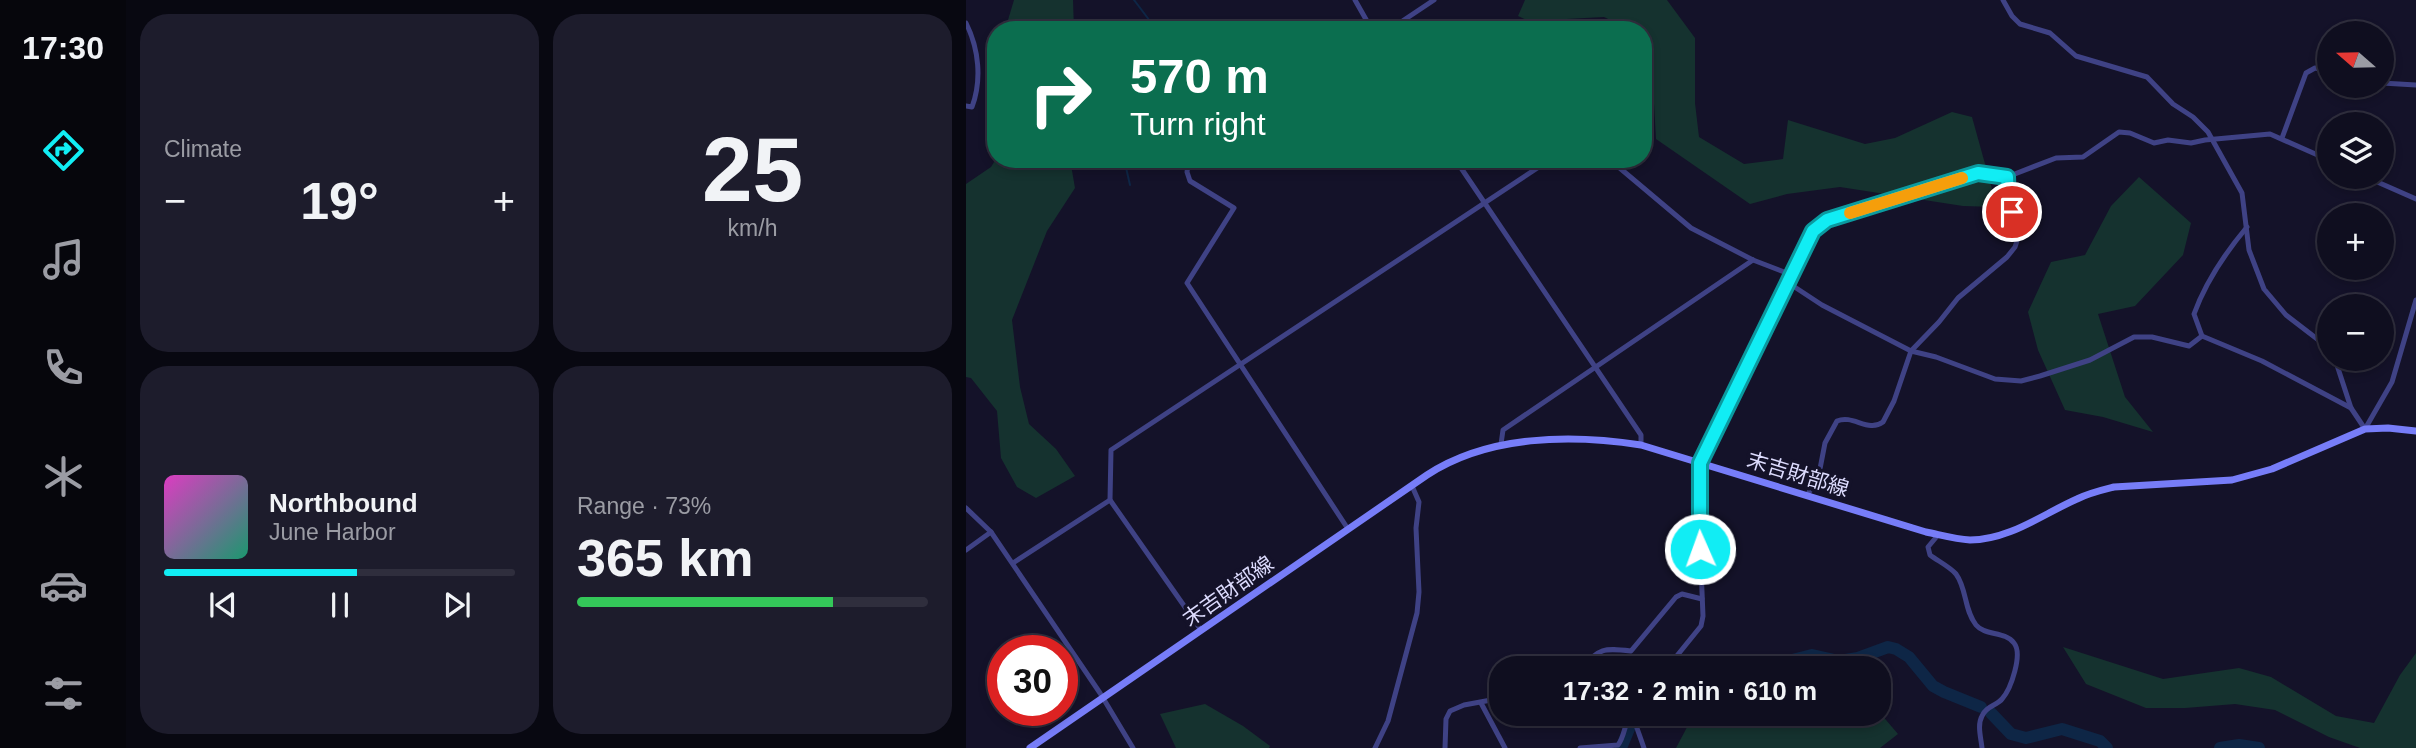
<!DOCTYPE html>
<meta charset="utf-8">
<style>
:root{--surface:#0f0e1f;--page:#1d1c2c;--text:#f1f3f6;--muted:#9b9ca4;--line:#2f2e3d;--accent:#11edf4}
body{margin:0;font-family:Arial,"Noto Sans JP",sans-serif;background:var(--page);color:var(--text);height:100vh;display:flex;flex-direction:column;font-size:26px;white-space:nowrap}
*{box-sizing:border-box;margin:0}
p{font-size:23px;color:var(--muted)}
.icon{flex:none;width:38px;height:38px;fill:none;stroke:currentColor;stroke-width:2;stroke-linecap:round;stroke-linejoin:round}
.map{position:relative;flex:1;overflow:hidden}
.details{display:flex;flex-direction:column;gap:14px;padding:14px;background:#080811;width:840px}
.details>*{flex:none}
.hud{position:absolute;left:21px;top:21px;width:665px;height:147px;border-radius:28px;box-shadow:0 4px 10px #0003,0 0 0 2px var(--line);background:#0b6e4f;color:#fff;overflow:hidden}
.needle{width:46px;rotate:290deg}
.tools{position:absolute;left:1351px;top:21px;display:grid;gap:14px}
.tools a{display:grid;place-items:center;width:77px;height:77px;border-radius:50%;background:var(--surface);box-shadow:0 4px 10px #0003,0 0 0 2px var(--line);font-size:35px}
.speed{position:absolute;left:21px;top:635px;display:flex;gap:14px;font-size:35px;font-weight:700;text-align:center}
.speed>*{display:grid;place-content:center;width:91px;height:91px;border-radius:50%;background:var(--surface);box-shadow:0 4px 10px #0003,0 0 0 2px var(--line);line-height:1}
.speed .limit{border:10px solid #d22;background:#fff;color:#111}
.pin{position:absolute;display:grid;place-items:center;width:60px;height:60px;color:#fff;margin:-30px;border:4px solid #fff;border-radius:50%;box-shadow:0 2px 7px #0007}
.me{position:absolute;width:77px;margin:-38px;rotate:358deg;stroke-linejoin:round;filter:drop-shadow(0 0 5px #0008)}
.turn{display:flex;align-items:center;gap:24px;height:147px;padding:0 28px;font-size:32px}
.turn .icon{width:91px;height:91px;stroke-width:2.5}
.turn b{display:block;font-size:49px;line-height:60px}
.big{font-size:52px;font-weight:700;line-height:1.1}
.details .tile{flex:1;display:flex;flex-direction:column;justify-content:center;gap:10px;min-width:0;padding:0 24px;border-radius:28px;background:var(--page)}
.details .dial{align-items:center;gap:0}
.dial b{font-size:91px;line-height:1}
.song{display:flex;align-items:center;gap:21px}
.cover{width:84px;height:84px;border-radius:10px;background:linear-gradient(135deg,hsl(310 70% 55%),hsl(160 70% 35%))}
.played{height:7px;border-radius:4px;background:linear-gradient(90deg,var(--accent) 55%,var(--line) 55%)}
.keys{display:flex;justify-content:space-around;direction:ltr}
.heat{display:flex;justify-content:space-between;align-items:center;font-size:38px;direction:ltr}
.charge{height:10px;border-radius:5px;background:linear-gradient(90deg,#34c759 73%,var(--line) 0)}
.details .tiles{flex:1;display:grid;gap:14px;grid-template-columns:repeat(2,1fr)}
.trip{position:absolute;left:523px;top:656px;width:402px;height:70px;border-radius:28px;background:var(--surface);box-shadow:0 4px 10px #0003,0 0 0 2px var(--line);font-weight:700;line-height:70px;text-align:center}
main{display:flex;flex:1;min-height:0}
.dock{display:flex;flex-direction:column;width:126px;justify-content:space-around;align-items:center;background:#06060c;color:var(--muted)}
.dock .icon{width:49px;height:49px}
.dock .active{color:var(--accent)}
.dock b{font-size:32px;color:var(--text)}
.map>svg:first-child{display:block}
.green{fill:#15322f}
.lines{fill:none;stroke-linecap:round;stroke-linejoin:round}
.stream{stroke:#0e2646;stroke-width:2}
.river{stroke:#0e2646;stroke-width:12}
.minor{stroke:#3f4285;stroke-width:5}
.secondary{stroke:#777df8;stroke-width:7}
.route-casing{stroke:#0b9a9f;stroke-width:18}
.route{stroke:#11edf4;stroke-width:12}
.slow{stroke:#f59e0b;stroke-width:12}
.labels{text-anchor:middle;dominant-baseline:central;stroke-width:7;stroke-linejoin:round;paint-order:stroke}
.street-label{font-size:21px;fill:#dcdbfd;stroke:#141229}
</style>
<main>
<nav class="dock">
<b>17:30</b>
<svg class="icon active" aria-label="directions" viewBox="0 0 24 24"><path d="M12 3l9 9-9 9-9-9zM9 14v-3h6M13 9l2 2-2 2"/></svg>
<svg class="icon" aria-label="music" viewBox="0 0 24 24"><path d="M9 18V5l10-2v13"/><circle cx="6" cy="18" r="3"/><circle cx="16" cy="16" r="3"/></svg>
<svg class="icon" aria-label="phone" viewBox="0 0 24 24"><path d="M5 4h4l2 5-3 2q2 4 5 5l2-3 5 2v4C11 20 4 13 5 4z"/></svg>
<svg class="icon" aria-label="climate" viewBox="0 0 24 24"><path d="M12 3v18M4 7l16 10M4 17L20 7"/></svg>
<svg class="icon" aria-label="car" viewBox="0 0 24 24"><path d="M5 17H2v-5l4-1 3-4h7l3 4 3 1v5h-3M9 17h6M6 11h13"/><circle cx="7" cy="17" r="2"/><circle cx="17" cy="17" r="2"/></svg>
<svg class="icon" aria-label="filters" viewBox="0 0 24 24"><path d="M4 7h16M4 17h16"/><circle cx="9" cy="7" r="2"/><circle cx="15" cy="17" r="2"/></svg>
</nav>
<section class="details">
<div class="tiles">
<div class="tile"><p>Climate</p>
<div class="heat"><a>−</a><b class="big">19°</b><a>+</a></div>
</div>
<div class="tile dial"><b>25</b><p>km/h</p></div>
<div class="tile">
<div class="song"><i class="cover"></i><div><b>Northbound</b><p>June Harbor</p></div></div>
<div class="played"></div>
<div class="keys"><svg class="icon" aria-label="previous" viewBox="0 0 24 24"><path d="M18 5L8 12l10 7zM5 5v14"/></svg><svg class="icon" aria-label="pause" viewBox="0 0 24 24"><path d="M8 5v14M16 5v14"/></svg><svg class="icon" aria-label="next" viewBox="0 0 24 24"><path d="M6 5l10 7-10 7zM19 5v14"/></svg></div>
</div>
<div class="tile"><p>Range · 73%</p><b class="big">365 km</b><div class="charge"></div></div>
</div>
</section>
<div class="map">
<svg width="1450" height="748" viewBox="0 0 1450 748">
<rect width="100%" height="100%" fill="#141229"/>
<!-- green -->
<g class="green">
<polygon points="48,0 107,0 108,30 39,30"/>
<polygon points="559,0 701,0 729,38 729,103 733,137 778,164 817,159 822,120 899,144 929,138 986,112 1006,117 1031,207 997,206 874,187 821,194 784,204 690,139 686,69 677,49 677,30 666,30 638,17 563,21 552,16"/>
<polygon points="30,159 104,159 109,188 81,231 46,320 54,387 63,424 90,449 109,476 70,498 51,487 35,458 31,411 5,378 0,377 0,184 25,167"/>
<polygon points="1173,177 1225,223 1217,255 1169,306 1132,314 1159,397 1187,432 1137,417 1099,410 1072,350 1062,312 1085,262 1119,255 1145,206"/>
<polygon points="1097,647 1197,679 1273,668 1305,677 1370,716 1408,723 1434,675 1450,653 1450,748 1394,748 1363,737 1309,710 1269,704 1219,708 1180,708 1120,684"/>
<polygon points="239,704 277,726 304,746 303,748 210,748 194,714"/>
<polygon points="914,713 932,734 914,748 710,748 728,714"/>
</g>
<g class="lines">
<!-- stream -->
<g class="stream">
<polyline points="168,0 187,25 185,30"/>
<polyline points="158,159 164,185"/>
</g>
<!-- river -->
<g class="river">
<polyline points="709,668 721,662 811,664 846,655 873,661 892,658 922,647 930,649 943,657 967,686 978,692 1015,707"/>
<polyline points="1025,713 1045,734 1060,738 1096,729 1134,741 1141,748"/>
<polyline points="655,748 665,724"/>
<polyline points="1254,748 1273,745 1293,748"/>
</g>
<!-- minor -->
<g class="minor">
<polyline points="389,0 406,30"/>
<polyline points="1037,0 1046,16 1054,24 1084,33 1110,56 1181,77 1207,104 1227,117 1242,132 1276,193 1283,250 1298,289 1320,315 1359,345 1363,350"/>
<path d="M 0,23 C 13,49 16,80 6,107 L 0,106"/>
<polyline points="423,30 468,0"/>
<polyline points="1416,83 1450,85"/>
<polyline points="1316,138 1340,73 1349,68 1363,71"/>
<polyline points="228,159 222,165 221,172 224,181 268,208 221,283 382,529"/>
<polyline points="489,159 675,435 675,445"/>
<polyline points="643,159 725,228 787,260 826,275"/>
<polyline points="1400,177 1450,199"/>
<path d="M 1281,227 C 1260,252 1239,284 1228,314 L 1236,336 L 1296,361 L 1385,408"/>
<polyline points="821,282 856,305 945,351 970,357 1029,379 1055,381 1074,376 1124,360 1168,337 1186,337 1223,346 1236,336"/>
<polyline points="1369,359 1385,408 1399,429 1426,382 1450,300"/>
<polyline points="535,444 537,430 787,260"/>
<path d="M 841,496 L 853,474 L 859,443 L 871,421 C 887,414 902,433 917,422 L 928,401 L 945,351 L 973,322 L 992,298 L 1041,257 L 1049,247 L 1053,235 L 1042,198 L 1041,177"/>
<polyline points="0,508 25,532 134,693 167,748"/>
<path d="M 972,535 L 962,547 L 964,555 C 972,561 984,567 990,574 C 1001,589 998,610 1010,625 C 1019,636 1039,631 1048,643 C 1057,654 1045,689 1036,699 C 1030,706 1020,706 1016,716 C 1011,725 1015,738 1016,748"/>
<polyline points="0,550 25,532"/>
<polyline points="47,563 144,500"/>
<polyline points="235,630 144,500 145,450 585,159"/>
<path d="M 615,668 C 634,648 637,648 665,651 L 710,597 L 716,594 L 736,599"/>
<polyline points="701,668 735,626 737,616 732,493 734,463 847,231 861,220 1011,173 1041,177 1090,158 1117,157 1153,132 1164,133 1188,143 1202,140 1225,143 1239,140 1304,134 1363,160"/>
<polyline points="515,703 539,748"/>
<polyline points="666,714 678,748"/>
<polyline points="409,748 422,721 451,613 453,592 450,528 453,502 446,486"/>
<polyline points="479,748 480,719 484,711 498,705 536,698"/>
<path d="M 614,748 L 652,745 C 659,736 658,724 665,714"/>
</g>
<!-- secondary -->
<path class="secondary" d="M 64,748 L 461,475 C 522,435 605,434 675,445 L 960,532 C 975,535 989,539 1004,540 C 1043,540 1077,514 1111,499 C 1123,493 1136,490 1148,487 L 1266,480 L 1306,469 L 1399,429 L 1422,428 L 1450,431"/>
</g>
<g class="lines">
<defs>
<polyline id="route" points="734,549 734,463 847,231 861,220 1012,173 1041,177 1042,198 1046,212"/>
</defs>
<!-- route casing -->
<use href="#route" class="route-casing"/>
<!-- route -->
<use href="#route" class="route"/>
<!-- slow -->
<polyline class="slow" points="884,213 996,178"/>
</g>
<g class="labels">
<!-- street labels -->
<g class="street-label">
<text transform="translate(832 474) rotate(17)">末吉財部線</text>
<text transform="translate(262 591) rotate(-35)">末吉財部線</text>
</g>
</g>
</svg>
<div class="tools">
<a><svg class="needle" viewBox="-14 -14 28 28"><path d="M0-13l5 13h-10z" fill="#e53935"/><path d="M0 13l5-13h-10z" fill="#9b9ca4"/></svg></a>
<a><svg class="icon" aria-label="layers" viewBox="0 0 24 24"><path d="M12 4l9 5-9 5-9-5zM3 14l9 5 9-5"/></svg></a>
<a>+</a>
<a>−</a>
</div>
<div class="speed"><div class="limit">30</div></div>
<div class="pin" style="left:1046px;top:212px;background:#d93025"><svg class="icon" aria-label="arrive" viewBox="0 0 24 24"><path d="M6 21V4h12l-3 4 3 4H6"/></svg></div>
<svg class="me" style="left:734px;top:549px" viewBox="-20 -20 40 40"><circle r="17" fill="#11edf4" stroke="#fff" stroke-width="3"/><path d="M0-11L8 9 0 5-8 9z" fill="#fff"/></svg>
<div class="trip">17:32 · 2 min · 610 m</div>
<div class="hud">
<div class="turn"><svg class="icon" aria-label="right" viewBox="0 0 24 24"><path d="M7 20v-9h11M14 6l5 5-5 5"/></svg><div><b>570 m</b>Turn right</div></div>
</div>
</div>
</main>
